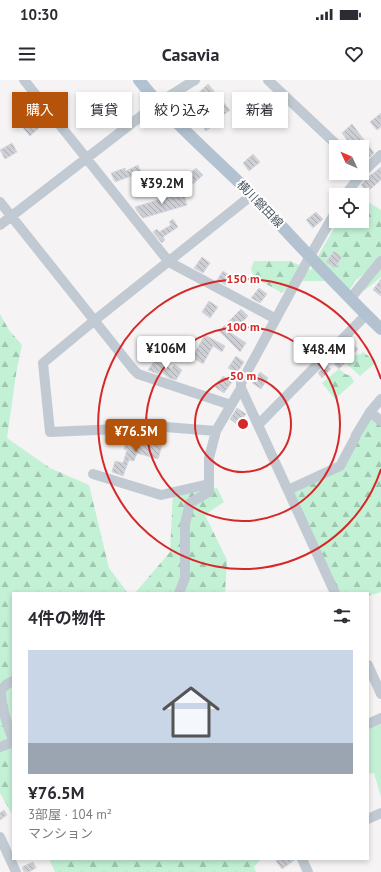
<!DOCTYPE html>
<html lang="ja">
<meta charset="utf-8">
<style>
:root{--surface:#fff;--page:#f7f7f7;--text:#2b2b33;--muted:#7c7c81;--line:#e1e1e2;--accent:#b45309}
body{margin:0;font-family:"PT Sans","Noto Sans JP",sans-serif;background:var(--page);color:var(--text);height:100vh;display:flex;flex-direction:column;font-size:15px;white-space:nowrap}
*{box-sizing:border-box;margin:0}
p{font-size:13px;color:var(--muted)}
.icon{flex:none;width:22px;height:22px;fill:none;stroke:currentColor;stroke-width:2;stroke-linecap:round;stroke-linejoin:round}
.map{position:relative;flex:1;overflow:hidden}
.sheet{position:absolute;left:12px;top:512px;width:357px;height:268px;display:flex;flex-direction:column;background:var(--surface);border-radius:0px;box-shadow:0 2px 6px #0003}
.sheet>*{flex:none}
.guide{position:absolute;left:12px;top:12px;width:357px;height:36px;display:flex;gap:8px}
.needle{width:26px;rotate:314deg}
.fabs{position:absolute;left:329px;top:60px;display:grid;gap:8px}
.fabs a{display:grid;place-items:center;width:40px;height:40px;border-radius:0px;background:var(--surface);box-shadow:0 2px 6px #0003;font-size:20px}
.price{position:absolute;translate:-50% -34px;padding:0 9px;border-radius:4px;background:#fff;color:#222;font-size:13px;line-height:26px;filter:drop-shadow(0 1px 2px #0008)}
.price::after{content:'';position:absolute;left:50%;top:24px;width:12px;height:9px;margin-left:-6px;background:inherit;clip-path:polygon(0 0,100% 0,50% 100%)}
.price.on{background:var(--accent);color:#fff}
ul{padding:0;list-style:none}
li{display:grid;align-content:center;gap:8px;height:212px;padding:0 16px}
li+li{border-top:1px solid var(--line)}
li span{display:grid;place-items:center;height:124px;border-radius:0px;color:#555}
li>.icon{margin-inline-start:auto}
span .icon{width:72px;height:72px;fill:#fffc;stroke-width:1}
li b{font-size:17px}
h2{display:flex;justify-content:space-between;align-items:center;height:48px;padding:0 16px;font-size:17px}
.pill{padding:0 14px;border-radius:0px;background:var(--surface);box-shadow:0 2px 6px #0003;font-size:14px;line-height:36px}
.pill.on{background:var(--accent);color:#fff}
.status{display:flex;justify-content:space-between;align-items:center;height:28px;padding:0 20px;background:var(--surface);direction:ltr}
.status svg{height:11px;fill:currentColor}
header{display:flex;justify-content:space-between;align-items:center;height:52px;padding:0 16px;background:var(--surface);font-size:18px;font-weight:700}
.map>svg:first-child{display:block}
</style>
<div class="status"><b>10:30</b><svg viewBox="0 0 49 12"><path d="M0 12V9h3v3zM5 12V6h3v6zM10 12V3h3v9zM15 12V0h3v12zM26 1h20v11H26zM47 4h2v5h-2z"/></svg></div>
<header><svg class="icon" aria-label="menu" viewBox="0 0 24 24"><path d="M4 6h16M4 12h16M4 18h16"/></svg>Casavia<svg class="icon" aria-label="heart" viewBox="0 0 24 24"><path d="M12 20l-8-8c-3-5 5-10 8-4 3-6 11-1 8 4z"/></svg></header>
<div class="map">
<svg width="381" height="792" viewBox="0 0 381 792">
<defs>
<pattern id="forest-firs" width="22" height="20" patternUnits="userSpaceOnUse"><rect width="22" height="20" fill="#c3f1d5"/><path d="M5 1l3.5 6h-7zM16 11l3.5 6h-7z" fill="#a0c6b0"/></pattern>
<pattern id="building-back-hatch" width="6" height="6" patternUnits="userSpaceOnUse"><rect width="6" height="6" fill="#cdcfd5"/><path d="M-1 5l2 2M0 0l6 6M5-1l2 2" fill="none" stroke="#a8abb0"/></pattern>
</defs>
<rect width="100%" height="100%" fill="#f5f3f3"/>
<path fill="#c3f1d5" d="M 381,638 L 381,717 L 374,693 L 368,694 L 368,644 Z"/>
<path fill="url(#forest-firs)" d="M 362,118 L 381,130 L 381,197 L 364,211 L 361,209 L 380,182 L 356,200 L 349,211 L 326,201 L 304,201 L 292,203 L 282,213 L 254,197 L 251,189 L 254,181 L 290,181 L 311,190 C 319,173 329,158 338,141 L 362,141 Z
M 0,234 L 9,250 L 22,265 L 16,294 L 7,358 L 50,388 L 89,405 L 109,488 L 128,513 L 13,513 L 13,736 L 0,713 Z
M 363,272 L 375,281 L 374,284 L 360,296 L 348,285 L 347,281 L 351,276 L 361,274 Z
M 339,289 L 345,294 L 351,296 L 354,302 L 335,319 L 322,303 Z
M 370,332 L 381,341 L 381,512 L 368,516 L 368,513 L 335,513 L 291,409 L 331,393 Z
M 217,408 L 224,422 L 205,435 L 227,480 L 225,513 L 135,513 L 170,472 L 173,412 Z
M 49,779 L 261,779 L 254,787 L 256,792 L 55,792 Z"/>
<path fill="url(#building-back-hatch)" stroke="#d7d9de" d="M 208,4 L 230,30 L 221,37 L 222,39 L 206,51 L 199,41 L 192,47 L 178,33 L 195,18 L 194,17 Z
M 381,33 L 381,47 L 377,50 L 370,42 Z
M 33,39 L 40,47 L 30,56 L 23,48 Z
M 352,44 L 374,73 L 364,82 L 362,80 L 362,67 L 352,67 L 342,53 Z
M 12,63 L 17,72 L 5,79 L 0,70 Z
M 253,74 L 260,82 L 249,91 L 243,83 Z
M 138,85 L 142,94 L 132,98 L 131,96 L 115,102 L 111,93 L 125,88 L 126,91 Z
M 381,87 L 381,100 L 367,112 L 361,105 L 366,99 Z
M 196,88 L 203,95 L 193,104 L 186,96 Z
M 183,112 L 187,125 L 143,138 L 137,131 L 135,127 Z
M 316,132 L 323,139 L 313,148 L 306,140 Z
M 173,139 L 178,147 L 163,157 L 165,160 L 162,163 L 153,152 L 157,149 L 159,152 L 171,145 L 169,142 Z
M 334,171 L 342,177 L 335,188 L 326,182 Z
M 202,177 L 210,183 L 203,193 L 194,188 Z
M 223,191 L 232,197 L 226,205 L 217,200 Z
M 381,199 L 381,216 L 373,210 Z
M 259,208 L 267,214 L 260,223 L 251,218 Z
M 209,221 L 218,227 L 210,238 L 202,232 Z
M 241,229 L 248,236 L 231,253 L 246,263 L 240,272 L 219,251 Z
M 205,255 L 225,266 L 222,272 L 213,266 L 203,284 L 192,277 Z
M 351,263 L 358,269 L 339,289 L 334,284 L 345,274 L 343,272 Z
M 236,276 L 244,282 L 237,293 L 228,288 Z
M 156,279 L 171,289 L 174,284 L 182,290 L 176,300 L 169,298 L 160,291 L 158,294 L 148,290 Z
M 326,285 L 331,289 L 322,298 L 318,293 Z
M 260,292 L 268,298 L 261,309 L 252,303 Z
M 223,296 L 232,302 L 224,313 L 215,307 Z
M 237,328 L 246,334 L 238,345 L 230,339 Z
M 128,356 L 162,366 L 158,379 L 137,373 L 134,381 L 129,380 L 123,396 L 112,392 L 115,381 L 123,383 L 127,370 L 124,369 Z
M 4,730 L 7,735 L 0,740 L 0,733 Z
M 279,779 L 296,779 L 282,789 L 276,781 Z
M 33,782 L 36,788 L 29,792 L 24,792 L 22,787 Z"/>
<g fill="none" stroke-linecap="round" stroke-linejoin="round">
<path stroke="#c1cad2" stroke-width="10" d="M 24,0 L 169,182 L 276,239
M 268,0 L 339,67
M 345,115 L 364,91 L 381,75
M 0,122 L 133,289 L 138,294 L 231,325
M 0,145 L 158,23 L 195,0
M 350,219 L 381,181
M 370,332 L 381,341
M 258,345 L 366,235
M 216,351 L 165,347 L 50,352 L 43,283 L 95,240 L 252,115
M 93,394 L 161,415 L 209,404
M 288,410 L 340,386 L 355,358 L 356,355 L 370,332 L 381,319
M 179,513 L 185,498 L 185,444 L 190,423 L 209,412 L 209,378 L 216,351 L 241,308
M 335,513 L 241,308 L 241,303 L 310,176 L 336,131
M 368,585 L 381,614
M 13,601 L 7,604 L 1,610 C 1,628 7,643 13,660
M 368,644 L 381,638
M 0,667 L 13,662
M 368,739 L 381,733
M 0,757 L 16,792
M 302,779 L 308,792"/>
<path stroke="#b3c2d1" stroke-width="12" d="M 139,0 C 172,42 214,77 252,115 C 295,160 336,206 381,249"/>
</g>
<g fill="none" stroke="#d62828" stroke-width="2">
<circle cx="243" cy="344" r="48"/>
<circle cx="243" cy="344" r="97"/>
<path d="M381 389A145 145 0 1 1 381 299"/>
</g>
<g text-anchor="middle" stroke-width="4" stroke-linejoin="round" paint-order="stroke">
<g font-size="12" fill="#4a5661" stroke="#fff">
<text transform="translate(260 124) rotate(46)" y="4">横川磐田線</text>
</g>
</g>
<circle cx="243" cy="344" r="6" fill="#d62828" stroke="#fff" stroke-width="2"/>
<g font-size="12" text-anchor="middle" font-weight="bold" fill="#d62828" stroke="#fff" stroke-width="4" stroke-linejoin="round" paint-order="stroke">
<text x="243" y="203">150 m</text>
<text x="243" y="251">100 m</text>
<text x="243" y="300">50 m</text>
</g>
</svg>
<div class="fabs">
<a><svg class="needle" viewBox="-14 -14 28 28"><path d="M0-13l5 13h-10z" fill="#e53935"/><path d="M0 13l5-13h-10z" fill="#7c7c81"/></svg></a>
<a><svg class="icon" aria-label="locate" viewBox="0 0 24 24"><circle cx="12" cy="12" r="6"/><path d="M12 2v4M12 18v4M2 12h4M18 12h4"/></svg></a>
</div>
<b class="price" style="left:162px;top:125px">¥39.2M</b>
<b class="price" style="left:166px;top:290px">¥106M</b>
<b class="price" style="left:324px;top:291px">¥48.4M</b>
<b class="price on" style="left:136px;top:373px">¥76.5M</b>
<div class="guide">
<a class="pill on">購入</a>
<a class="pill">賃貸</a>
<a class="pill">絞り込み</a>
<a class="pill">新着</a>
</div>
<section class="sheet">
<h2>4件の物件<svg class="icon" aria-label="filters" viewBox="0 0 24 24"><path d="M4 7h16M4 17h16"/><circle cx="9" cy="7" r="2"/><circle cx="15" cy="17" r="2"/></svg></h2>
<ul>
<li><span style="background:linear-gradient(#c9d6e8 75%,#9aa5b1 0)"><svg class="icon" aria-label="home" viewBox="0 0 24 24"><path d="M3 11l9-7 9 7M6 9v11h12V9"/></svg></span><div><b>¥76.5M</b><p>3部屋 · 104 m²</p><p>マンション</p></div></li>
</ul>
</section>
</div>
